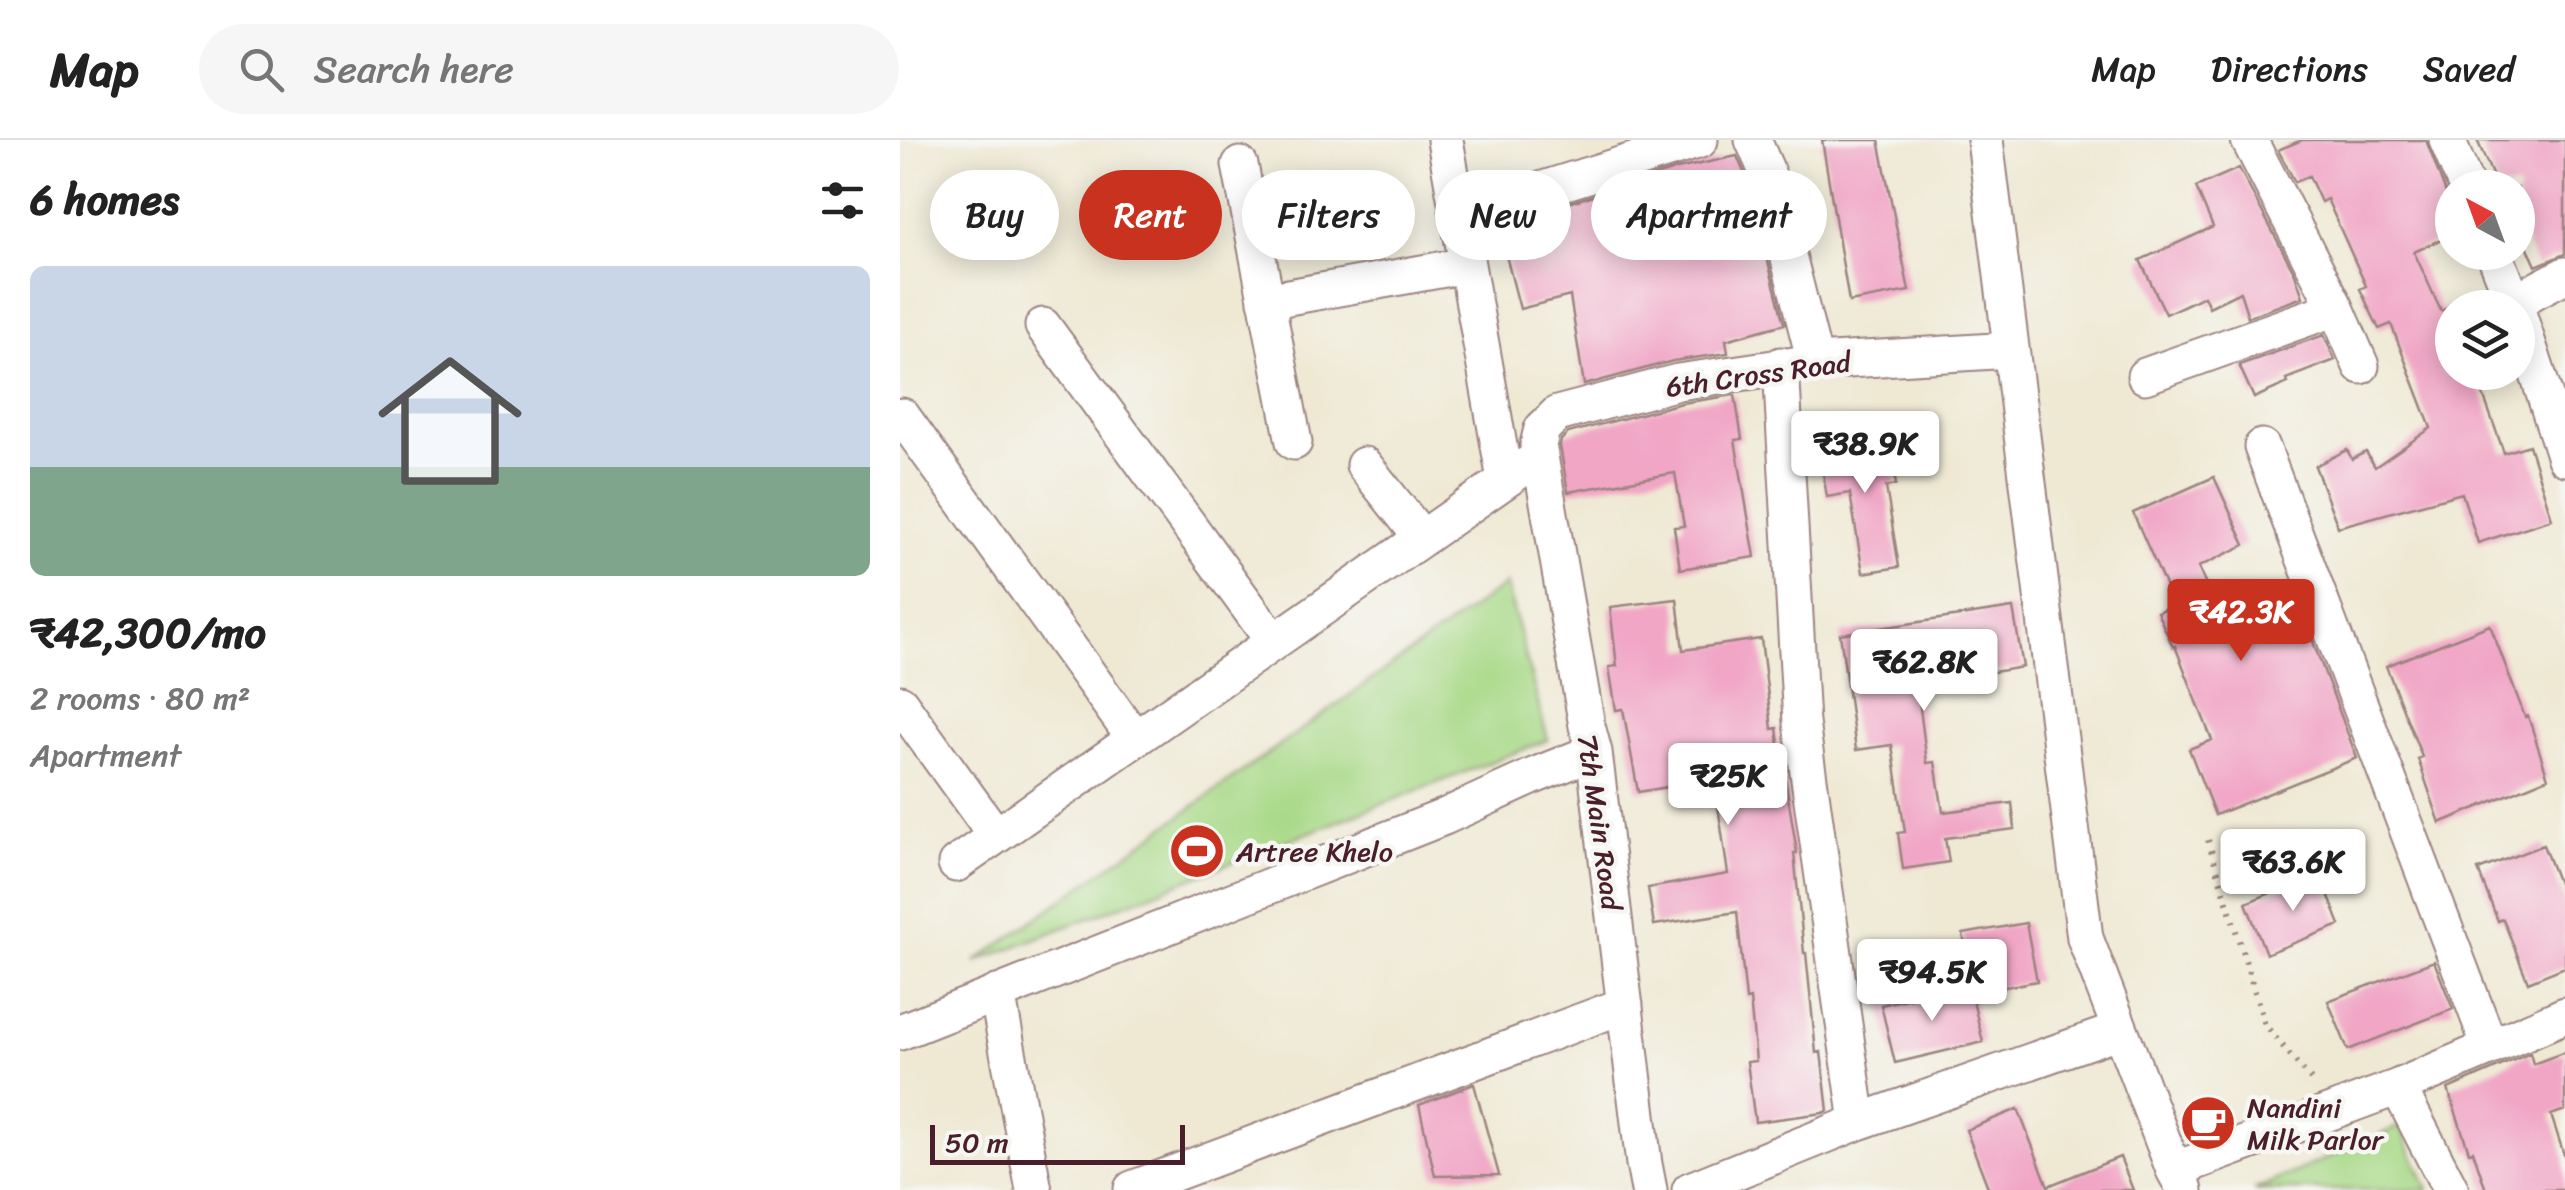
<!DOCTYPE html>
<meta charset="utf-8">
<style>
:root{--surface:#fff;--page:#f6f6f6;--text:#222;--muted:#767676;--line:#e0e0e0;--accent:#c8321e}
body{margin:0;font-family:Sriracha,sans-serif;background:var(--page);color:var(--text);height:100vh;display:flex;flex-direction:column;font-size:38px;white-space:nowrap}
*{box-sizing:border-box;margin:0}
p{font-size:32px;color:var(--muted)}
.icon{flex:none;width:55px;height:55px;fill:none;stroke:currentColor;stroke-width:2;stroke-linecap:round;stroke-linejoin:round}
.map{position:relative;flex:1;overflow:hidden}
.side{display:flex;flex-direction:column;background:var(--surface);width:900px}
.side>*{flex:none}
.hud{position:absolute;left:30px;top:30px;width:950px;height:90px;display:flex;gap:20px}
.needle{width:65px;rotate:319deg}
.controls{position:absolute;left:1535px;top:30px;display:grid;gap:20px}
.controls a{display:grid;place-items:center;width:100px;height:100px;border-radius:50%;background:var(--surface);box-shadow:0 5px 25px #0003;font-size:50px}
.scale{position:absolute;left:30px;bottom:25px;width:255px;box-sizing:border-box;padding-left:10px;border:5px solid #4a1f2b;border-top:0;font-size:28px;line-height:35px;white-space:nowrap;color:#4a1f2b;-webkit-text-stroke:8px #f6f6f2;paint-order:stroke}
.price{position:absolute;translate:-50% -85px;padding:0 22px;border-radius:10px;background:#fff;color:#222;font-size:32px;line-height:65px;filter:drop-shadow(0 2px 5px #0008)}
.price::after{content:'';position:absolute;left:50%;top:60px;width:30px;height:22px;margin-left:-15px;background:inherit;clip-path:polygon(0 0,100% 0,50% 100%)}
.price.active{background:var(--accent);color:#fff}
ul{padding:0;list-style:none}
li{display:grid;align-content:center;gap:20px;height:530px;padding:0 30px}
li span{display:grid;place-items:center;height:310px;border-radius:15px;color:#555}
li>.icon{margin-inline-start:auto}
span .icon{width:180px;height:180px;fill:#fffc;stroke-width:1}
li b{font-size:42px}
h2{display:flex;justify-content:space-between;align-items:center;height:120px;padding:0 30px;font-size:42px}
.tag{padding:0 35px;border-radius:45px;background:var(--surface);box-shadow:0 5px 25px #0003;font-size:35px;line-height:90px}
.tag.active{background:var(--accent);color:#fff}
header{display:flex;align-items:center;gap:60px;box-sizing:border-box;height:140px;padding:0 50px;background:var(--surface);border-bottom:2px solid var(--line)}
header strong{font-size:48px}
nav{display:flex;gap:55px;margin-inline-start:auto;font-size:35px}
.search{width:700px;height:90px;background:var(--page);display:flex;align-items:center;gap:25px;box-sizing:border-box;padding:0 35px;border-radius:55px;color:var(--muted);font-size:38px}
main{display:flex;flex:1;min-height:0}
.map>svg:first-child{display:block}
</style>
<header>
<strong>Map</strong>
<div class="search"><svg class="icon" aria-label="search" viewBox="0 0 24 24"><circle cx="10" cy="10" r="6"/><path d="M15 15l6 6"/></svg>Search here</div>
<nav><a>Map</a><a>Directions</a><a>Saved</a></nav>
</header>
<main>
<section class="side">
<h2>6 homes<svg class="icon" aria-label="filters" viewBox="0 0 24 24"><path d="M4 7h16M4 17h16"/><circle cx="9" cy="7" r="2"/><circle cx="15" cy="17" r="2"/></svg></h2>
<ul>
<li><span style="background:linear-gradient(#c9d6e8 65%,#7fa58c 0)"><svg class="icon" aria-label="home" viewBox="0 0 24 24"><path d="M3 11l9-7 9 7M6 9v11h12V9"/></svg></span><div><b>₹42,300/mo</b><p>2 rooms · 80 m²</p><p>Apartment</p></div></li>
</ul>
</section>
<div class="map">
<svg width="1665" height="1050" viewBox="0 0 1665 1050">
<rect width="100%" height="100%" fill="#f6f6f2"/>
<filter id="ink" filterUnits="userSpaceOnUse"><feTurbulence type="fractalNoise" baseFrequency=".01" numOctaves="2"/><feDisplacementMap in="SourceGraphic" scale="20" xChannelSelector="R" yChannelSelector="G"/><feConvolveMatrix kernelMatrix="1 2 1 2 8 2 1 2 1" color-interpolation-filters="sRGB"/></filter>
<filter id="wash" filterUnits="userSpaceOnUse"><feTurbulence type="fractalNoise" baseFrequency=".0048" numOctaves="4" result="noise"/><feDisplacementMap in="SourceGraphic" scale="40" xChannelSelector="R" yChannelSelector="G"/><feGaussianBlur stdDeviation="2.25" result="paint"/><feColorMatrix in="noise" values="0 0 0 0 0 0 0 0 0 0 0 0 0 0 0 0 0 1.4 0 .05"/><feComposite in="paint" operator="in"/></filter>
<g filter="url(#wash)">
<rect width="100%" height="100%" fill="#efe9d4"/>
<path fill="#a8d987" stroke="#797c59" stroke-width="2.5" d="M 606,444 L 648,600 L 75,822 Z
M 1500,986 L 1528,1050 L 1354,1050 Z"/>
<g id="blocks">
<path fill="#f1a6c6" d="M 922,0 L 979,0 L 1009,151 L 949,162 Z
M 1402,0 L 1526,0 L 1547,56 L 1552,63 L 1552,95 L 1514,112 L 1541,171 L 1552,165 L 1552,232 L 1575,232 L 1604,313 L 1629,305 L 1652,379 L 1578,403 L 1562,353 L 1438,387 L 1415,326 L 1447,310 L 1452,319 L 1466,312 L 1475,327 L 1531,288 L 1491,184 L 1479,189 L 1460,149 L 1466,146 L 1427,59 L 1421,62 L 1409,36 L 1395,42 L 1378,10 Z
M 1577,0 L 1665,0 L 1665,114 L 1636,126 L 1618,85 L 1618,48 L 1598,48 Z
M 837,16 L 847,39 L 884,184 L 826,200 L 828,213 L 773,221 L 684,245 L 670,156 L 620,169 L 597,81 L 618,75 L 630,75 L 777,29 Z
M 1339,28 L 1395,134 L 1403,157 L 1348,177 L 1340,152 L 1309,167 L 1304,156 L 1266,174 L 1240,120 L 1313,87 L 1296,47 Z
M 1424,195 L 1435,220 L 1386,239 L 1388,243 L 1354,258 L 1339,225 Z
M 835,255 L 842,299 L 835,300 L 855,417 L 780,429 L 774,387 L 784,386 L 775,333 L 668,352 L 660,306 L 661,300 L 668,293 L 782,263 Z
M 989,298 L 996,345 L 986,347 L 999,427 L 963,433 L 950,353 L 927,357 L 919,309 Z
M 1314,337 L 1345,405 L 1298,427 L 1329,498 L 1401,470 L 1457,618 L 1315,675 L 1289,609 L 1312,600 L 1275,506 L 1273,507 L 1257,472 L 1274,465 L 1233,373 Z
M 777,459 L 783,510 L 861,499 L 872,589 L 877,588 L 883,637 L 885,637 L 897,713 L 894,713 L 904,813 L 906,813 L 916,913 L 921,912 L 928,971 L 923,973 L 855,982 L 847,922 L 856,921 L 850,859 L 846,860 L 837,772 L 754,785 L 748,748 L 828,734 L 814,639 L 738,652 L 723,569 L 716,570 L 709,527 L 717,526 L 710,467 Z
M 1113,468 L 1123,527 L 1017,545 L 1027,623 L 1035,622 L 1043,672 L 1112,663 L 1115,689 L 1045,698 L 1049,722 L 1003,729 L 998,693 L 1005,692 L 992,605 L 956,610 L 940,494 Z
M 1590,485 L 1625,577 L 1628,576 L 1648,638 L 1540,683 L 1518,619 L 1522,617 L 1486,526 Z
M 1643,705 L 1665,761 L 1665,827 L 1628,842 L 1603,779 L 1598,781 L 1578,730 Z
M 1420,733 L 1440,785 L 1366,814 L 1346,763 Z
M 1126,783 L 1137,841 L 1073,853 L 1063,794 Z
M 1534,821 L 1553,869 L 1448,910 L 1428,861 Z
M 1069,844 L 1083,902 L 995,923 L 981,865 Z
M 1665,912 L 1665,970 L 1651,975 L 1665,1018 L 1665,1050 L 1586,1050 L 1573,1011 L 1569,1012 L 1548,949 L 1630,913 L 1633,924 Z
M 574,944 L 599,1035 L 535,1036 L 519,965 Z
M 1118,969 L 1148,1046 L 1220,1017 L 1233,1050 L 1089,1050 L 1066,990 Z"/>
</g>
</g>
<g filter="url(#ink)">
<use href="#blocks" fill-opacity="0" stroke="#9c8480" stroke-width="2.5"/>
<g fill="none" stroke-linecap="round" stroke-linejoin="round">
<g stroke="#9c8480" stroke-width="39">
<path id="minor" d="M 545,0 L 605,340
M 853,0 L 867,32 L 915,222
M 1085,0 L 1185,798 L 1274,1030 L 1285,1050
M 1349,0 L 1436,168 L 1461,226
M 1547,0 L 1567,48
M 340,25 L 394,302
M 624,55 L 800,0
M 1594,112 L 1616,168
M 366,161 L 567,125
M 1614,162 L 1665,135
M 1618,173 L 1665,318
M 143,186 L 374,502
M 881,225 L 901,583 L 958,982
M 1245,236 L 1436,168
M 2,276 L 235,599
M 1362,307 L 1590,907
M 464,325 L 522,398
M 0,563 L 96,696
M 56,724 L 640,316
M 97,853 L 134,1050
M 0,892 L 544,677 L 636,635 L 694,612
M 1498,947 L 1551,1050
M 1274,1030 L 1498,947 L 1665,875
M 232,1049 L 725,865
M 749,1050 L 744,1024 L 694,612 L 687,586 L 638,305 L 642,289 L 657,274 L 778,242 L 915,222 L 1111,210
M 790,1050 L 958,982 L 1220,890"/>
</g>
<path stroke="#9c8480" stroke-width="6" stroke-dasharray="2.5 8" stroke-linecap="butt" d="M 1308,700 L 1365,885 L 1413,942"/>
<use href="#minor" stroke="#fff" stroke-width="35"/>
</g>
</g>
<defs>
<g id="stadium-disc" transform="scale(2.875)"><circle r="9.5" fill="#c8321e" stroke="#f6f6f2"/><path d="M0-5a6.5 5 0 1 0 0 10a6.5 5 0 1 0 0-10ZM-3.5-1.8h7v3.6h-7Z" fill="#fff"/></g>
<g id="cafe-disc" transform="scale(2.875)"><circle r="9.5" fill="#c8321e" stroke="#f6f6f2"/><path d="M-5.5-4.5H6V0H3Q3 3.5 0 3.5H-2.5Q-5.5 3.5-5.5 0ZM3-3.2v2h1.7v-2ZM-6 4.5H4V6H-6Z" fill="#fff"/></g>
</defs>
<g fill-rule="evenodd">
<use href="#stadium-disc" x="297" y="711"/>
<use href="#cafe-disc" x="1308" y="983"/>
</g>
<g text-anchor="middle" stroke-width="9" stroke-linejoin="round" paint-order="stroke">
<g font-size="28" fill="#4a1f2b" stroke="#f6f6f2">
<text transform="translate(858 234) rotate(-8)" y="10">6th Cross Road</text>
<text transform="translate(700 682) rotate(82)" y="10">7th Main Road</text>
</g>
<g font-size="28" fill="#4a1f2b" stroke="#f6f6f2" text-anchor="start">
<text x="336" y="721">Artree Khelo</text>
<text x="1347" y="977">Nandini<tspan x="1347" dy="32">Milk Parlor</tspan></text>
</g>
</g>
</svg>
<div class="controls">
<a><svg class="needle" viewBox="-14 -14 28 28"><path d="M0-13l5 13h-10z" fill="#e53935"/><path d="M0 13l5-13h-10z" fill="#767676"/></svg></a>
<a><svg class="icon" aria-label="layers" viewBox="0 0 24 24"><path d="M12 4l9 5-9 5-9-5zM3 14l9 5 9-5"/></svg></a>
</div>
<div class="scale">50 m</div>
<b class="price" style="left:965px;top:356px">₹38.9K</b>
<b class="price active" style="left:1341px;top:524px">₹42.3K</b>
<b class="price" style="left:1024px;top:574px">₹62.8K</b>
<b class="price" style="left:828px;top:688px">₹25K</b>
<b class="price" style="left:1393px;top:774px">₹63.6K</b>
<b class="price" style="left:1032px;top:884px">₹94.5K</b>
<div class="hud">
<a class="tag">Buy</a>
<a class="tag active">Rent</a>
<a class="tag">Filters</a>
<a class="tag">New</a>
<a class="tag">Apartment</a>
</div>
</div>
</main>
